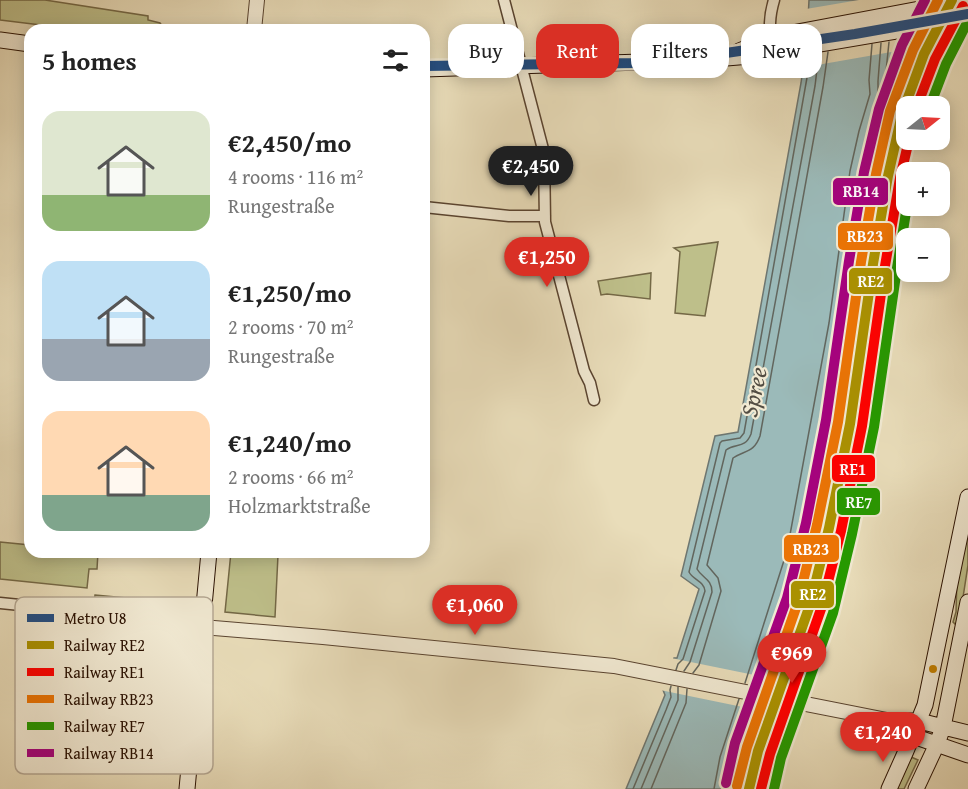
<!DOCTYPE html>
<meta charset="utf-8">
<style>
:root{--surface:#fff;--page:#f6f6f6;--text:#222;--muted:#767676;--accent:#d93025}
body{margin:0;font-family:"Gentium Book Plus",serif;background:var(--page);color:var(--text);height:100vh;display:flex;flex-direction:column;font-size:22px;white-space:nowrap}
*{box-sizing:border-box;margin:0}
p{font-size:20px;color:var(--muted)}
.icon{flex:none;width:33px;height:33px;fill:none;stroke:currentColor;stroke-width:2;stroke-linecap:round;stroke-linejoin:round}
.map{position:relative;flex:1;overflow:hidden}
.details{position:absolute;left:24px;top:24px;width:406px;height:534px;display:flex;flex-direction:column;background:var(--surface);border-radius:18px;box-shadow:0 3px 15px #0003}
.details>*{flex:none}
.hud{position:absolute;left:448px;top:24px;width:429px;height:54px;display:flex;gap:12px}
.needle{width:39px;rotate:72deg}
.fabs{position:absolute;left:896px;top:96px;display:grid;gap:12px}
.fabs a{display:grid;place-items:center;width:54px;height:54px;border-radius:12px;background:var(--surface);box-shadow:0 3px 15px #0003;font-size:30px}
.price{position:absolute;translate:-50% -51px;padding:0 14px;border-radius:21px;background:var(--accent);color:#fff;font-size:20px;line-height:39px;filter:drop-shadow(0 2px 3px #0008)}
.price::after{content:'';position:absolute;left:50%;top:36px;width:18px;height:14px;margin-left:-9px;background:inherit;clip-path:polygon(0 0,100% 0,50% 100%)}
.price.current{background:#222;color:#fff}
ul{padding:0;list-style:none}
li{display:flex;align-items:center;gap:18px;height:150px;padding:0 18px}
li span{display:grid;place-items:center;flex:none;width:168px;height:120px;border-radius:18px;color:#555}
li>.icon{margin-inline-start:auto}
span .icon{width:72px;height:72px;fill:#fffc;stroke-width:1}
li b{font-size:26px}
h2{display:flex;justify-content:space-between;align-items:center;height:72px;padding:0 18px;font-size:26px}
.chip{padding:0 21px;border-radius:18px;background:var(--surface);box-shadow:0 3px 15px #0003;font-size:21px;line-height:54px}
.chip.current{background:var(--accent);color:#fff}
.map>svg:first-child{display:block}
</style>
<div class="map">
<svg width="968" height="789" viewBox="0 0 968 789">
<rect width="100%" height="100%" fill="#e9ddba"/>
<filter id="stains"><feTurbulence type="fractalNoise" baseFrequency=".00333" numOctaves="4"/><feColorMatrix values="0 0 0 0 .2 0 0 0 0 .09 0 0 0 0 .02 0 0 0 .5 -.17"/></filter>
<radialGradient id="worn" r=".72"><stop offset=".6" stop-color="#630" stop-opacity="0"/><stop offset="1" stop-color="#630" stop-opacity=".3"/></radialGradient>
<path fill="#bebf8a" stroke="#746846" stroke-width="1.5" d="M 0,0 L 45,0 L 148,16 L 148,20 L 160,23 L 165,30 L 82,30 L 0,20 Z
M 718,242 L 705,316 L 675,313 L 680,252 L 674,248 Z
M 651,273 L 650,299 L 607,294 L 601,295 L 598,281 Z
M 968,534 L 968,565 L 959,623 L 956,625 L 953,622 L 956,612 L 957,578 Z
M 0,542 L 30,545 L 30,552 L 98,552 L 97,569 L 89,569 L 87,588 L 0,579 Z
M 231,552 L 275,552 L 278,555 L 275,617 L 225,612 Z
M 95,595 L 126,598 L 126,607 L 94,604 Z
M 911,757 L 918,760 L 904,789 L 894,789 Z"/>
<path fill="#9bbab9" stroke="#6e7670" stroke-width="1.5" d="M 809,0 L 898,0 L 891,82 L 893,83 L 892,98 L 880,137 L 872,175 L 851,326 L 809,556 L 771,678 L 758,713 L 742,763 L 737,789 L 626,789 L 665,695 L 663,690 L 674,658 L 677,658 L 699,589 L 681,576 L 715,436 L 738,432 L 801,83 L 807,39 Z"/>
<path fill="#e9ddba" d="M 859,0 L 901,0 L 897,51 L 800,68 L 806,9 Z
M 671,658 L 774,679 L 762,711 L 660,690 Z"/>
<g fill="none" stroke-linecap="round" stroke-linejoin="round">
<path stroke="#62665e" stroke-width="1.5" d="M 676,670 L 678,664 L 683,659 L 705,591 C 704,581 693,580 689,572 L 720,443 L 722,441 L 740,438 L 744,433 L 811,55
M 684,671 L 690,662 L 712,592 C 712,579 702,578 697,569 L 726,450 C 736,443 745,449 751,434 L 815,86 L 819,53
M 693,673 L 699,665 L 721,591 L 718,578 L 707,565 L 733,458 C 745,450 754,453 760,436 L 823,87 L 828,52
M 745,683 L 787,551 L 829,323 L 850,171 L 859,131 L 870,94 L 869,80 L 872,44
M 754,685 L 796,553 L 838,324 L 859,173 L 867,133 L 878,96 L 878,81 L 881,43
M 761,687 L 803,554 L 845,325 L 866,174 L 875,135 L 886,97 L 887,86 L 885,81 L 889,42
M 633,789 L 666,710 L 671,697 L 670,690 L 671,686
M 641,789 L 678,700 L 678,687
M 651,789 L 686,703 L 687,689
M 714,789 L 720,757 L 739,699
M 723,789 L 729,759 L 748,701
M 731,789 L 736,761 L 755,702"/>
<g stroke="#5a4430" stroke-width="13">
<path id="minor" d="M 504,0 L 544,153 L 545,222 L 584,371 L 590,383 L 594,400
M 772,46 C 769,29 769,17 774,0
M 424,207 L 509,216 L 545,216
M 0,603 L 149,618 L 167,623 L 202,627"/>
</g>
<g stroke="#5a4430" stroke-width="16">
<path id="tertiary" d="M 254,30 L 257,0
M 202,627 L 323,637 L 614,666 L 897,722"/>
</g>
<g stroke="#2a1102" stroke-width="17">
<path id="secondary" d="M 0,40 L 30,44
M 739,51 L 761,42 L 792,33 L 968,0
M 424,69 L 703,60 L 750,56 L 968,19
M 909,721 L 919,721 L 968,733
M 897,722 L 913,736 L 968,755
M 187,789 L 209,552
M 889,789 L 906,751 L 925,705 L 968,497
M 916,789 L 937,744 L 943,727 L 968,602"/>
</g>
<use href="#minor" stroke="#f1e9d2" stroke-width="10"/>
<use href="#tertiary" stroke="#f1e9d2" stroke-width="14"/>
<use href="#secondary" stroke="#f1e9d2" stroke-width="15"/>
<g stroke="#f1e9d2" stroke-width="15">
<path id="rail-1" d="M 749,789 L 758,751 L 810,605 L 829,528 L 850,424 L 873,264 L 888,176 L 902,114 L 924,54 L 952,0"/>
</g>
<g stroke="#f1e9d2" stroke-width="15">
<path id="rail-2" d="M 917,106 L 935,59 L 963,6
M 761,789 L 770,754 L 821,609 L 841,531 L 862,426 L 885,266 L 900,178 L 909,140"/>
</g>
<g stroke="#f1e9d2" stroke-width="15">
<path id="rail-3" d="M 737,786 L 747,747 L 798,602 L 817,525 L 838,422 L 861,262 L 876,174 L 890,111 L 913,50 L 938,0"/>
</g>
<g stroke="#f1e9d2" stroke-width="15">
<path id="rail-4" d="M 930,106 L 946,64 L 968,21
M 774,789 L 781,758 L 833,613 L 852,534 L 874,427 L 897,268 L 907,206"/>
</g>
<g stroke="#f1e9d2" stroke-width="15">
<path id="rail-5" d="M 726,783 L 735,743 L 787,598 L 806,523 L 826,420 L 849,261 L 864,172 L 879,109 L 902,45 L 925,0"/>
</g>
<use href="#rail-1" stroke="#aa9101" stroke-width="10"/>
<use href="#rail-2" stroke="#f00" stroke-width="10"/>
<use href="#rail-3" stroke="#eb7405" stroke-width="10"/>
<use href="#rail-4" stroke="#269900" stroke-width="10"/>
<use href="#rail-5" stroke="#a5027d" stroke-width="10"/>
<g stroke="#f1e9d2" stroke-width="15">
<path id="metro-1" d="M 424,66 L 635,63 L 726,53 L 855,34 L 968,14"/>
</g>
<use href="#metro-1" stroke="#224f86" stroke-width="10"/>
</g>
<circle fill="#c48100" stroke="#f1e9d2" stroke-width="2" cx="933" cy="669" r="5"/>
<g text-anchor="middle" stroke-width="4.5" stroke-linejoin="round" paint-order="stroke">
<g font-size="24" font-style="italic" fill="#524c42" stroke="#f1e9d2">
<text transform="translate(754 392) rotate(-78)" y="8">Spree</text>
</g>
</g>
<rect x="15" y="597" width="198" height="177" rx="9" fill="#f1e9d2" stroke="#b5a894" stroke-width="1.5"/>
<rect x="27" y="614" width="27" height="8" fill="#224f86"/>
<rect x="27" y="641" width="27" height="8" fill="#aa9101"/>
<rect x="27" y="668" width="27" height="8" fill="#f00"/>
<rect x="27" y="695" width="27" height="8" fill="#eb7405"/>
<rect x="27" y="722" width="27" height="8" fill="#269900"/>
<rect x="27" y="749" width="27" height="8" fill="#a5027d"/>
<g font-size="16" fill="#2a1102">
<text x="64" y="624">Metro U8</text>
<text x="64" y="651">Railway RE2</text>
<text x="64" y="678">Railway RE1</text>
<text x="64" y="705">Railway RB23</text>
<text x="64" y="732">Railway RE7</text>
<text x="64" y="759">Railway RB14</text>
</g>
<g stroke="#f1e9d2" stroke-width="2">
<rect x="832" y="177" width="57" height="29" rx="6" fill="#a5027d"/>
<rect x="837" y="222" width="57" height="29" rx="6" fill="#eb7405"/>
<rect x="848" y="267" width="45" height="28" rx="6" fill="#aa9101"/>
<rect x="831" y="454" width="45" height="29" rx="6" fill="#f00"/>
<rect x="836" y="487" width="45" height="29" rx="6" fill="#269900"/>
<rect x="783" y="534" width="57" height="29" rx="6" fill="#eb7405"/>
<rect x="790" y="580" width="45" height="29" rx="6" fill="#aa9101"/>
</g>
<g font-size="16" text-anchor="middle" font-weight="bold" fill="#fff">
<text x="861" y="197">RB14</text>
<text x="865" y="242">RB23</text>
<text x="871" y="287">RE2</text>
<text x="853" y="475">RE1</text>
<text x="859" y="508">RE7</text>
<text x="811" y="555">RB23</text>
<text x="813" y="600">RE2</text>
</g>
<rect width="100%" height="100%" filter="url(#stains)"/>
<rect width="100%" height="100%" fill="url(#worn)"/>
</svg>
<div class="fabs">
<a><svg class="needle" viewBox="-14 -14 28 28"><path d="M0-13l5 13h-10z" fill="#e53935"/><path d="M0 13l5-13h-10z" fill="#767676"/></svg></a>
<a>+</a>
<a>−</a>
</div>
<b class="price current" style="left:531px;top:197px">€2,450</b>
<b class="price" style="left:547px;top:288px">€1,250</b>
<b class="price" style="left:475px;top:636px">€1,060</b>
<b class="price" style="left:792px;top:684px">€969</b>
<b class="price" style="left:883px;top:763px">€1,240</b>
<div class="hud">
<a class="chip">Buy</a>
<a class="chip current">Rent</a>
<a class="chip">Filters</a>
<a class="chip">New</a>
</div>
<section class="details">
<h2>5 homes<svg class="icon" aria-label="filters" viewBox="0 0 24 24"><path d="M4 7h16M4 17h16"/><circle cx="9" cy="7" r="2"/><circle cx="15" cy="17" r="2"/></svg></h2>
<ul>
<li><span style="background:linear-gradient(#dfe7d0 70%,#8fb573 0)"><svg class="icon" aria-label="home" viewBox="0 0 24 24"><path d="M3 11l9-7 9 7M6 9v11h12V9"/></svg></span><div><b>€2,450/mo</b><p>4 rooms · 116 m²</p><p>Rungestraße</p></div></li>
<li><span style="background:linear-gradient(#bfe0f5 65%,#9aa5b1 0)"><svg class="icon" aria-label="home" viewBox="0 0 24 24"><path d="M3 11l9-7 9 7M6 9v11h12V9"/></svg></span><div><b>€1,250/mo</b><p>2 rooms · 70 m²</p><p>Rungestraße</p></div></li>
<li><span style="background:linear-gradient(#ffd9b3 70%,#7fa58c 0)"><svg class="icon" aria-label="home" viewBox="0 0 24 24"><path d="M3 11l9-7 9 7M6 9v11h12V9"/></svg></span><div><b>€1,240/mo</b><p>2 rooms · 66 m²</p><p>Holzmarktstraße</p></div></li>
</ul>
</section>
</div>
